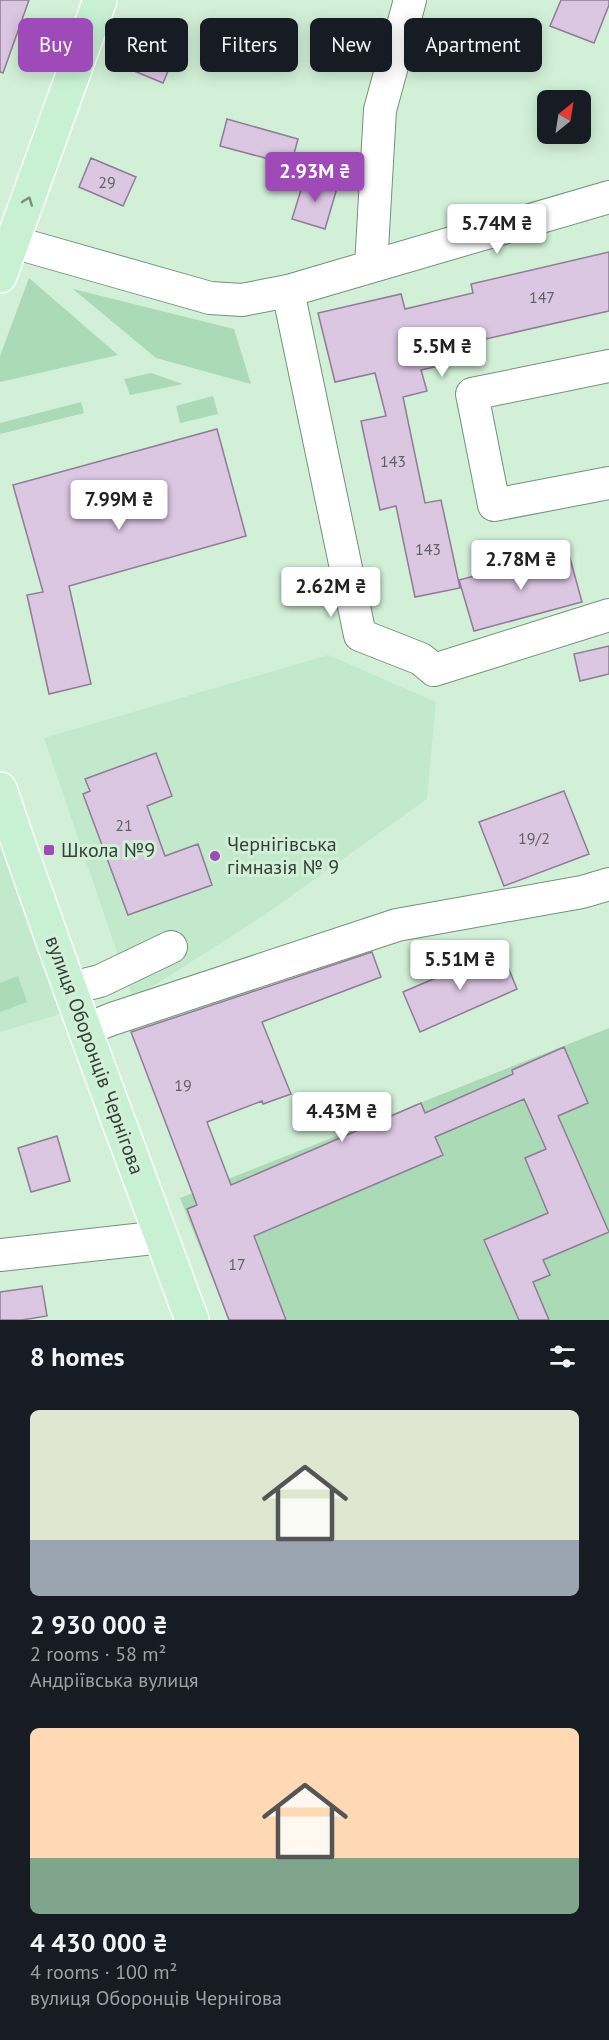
<!DOCTYPE html>
<meta charset="utf-8">
<style>
:root{--surface:#171b24;--page:#20242c;--text:#f1f3f6;--muted:#9ea1a6;--accent:#9e4ab9}
body{margin:0;font-family:"PT Sans",sans-serif;background:var(--page);color:var(--text);height:100vh;display:flex;flex-direction:column;font-size:22px;white-space:nowrap}
*{box-sizing:border-box;margin:0}
p{font-size:20px;color:var(--muted)}
.icon{flex:none;width:33px;height:33px;fill:none;stroke:currentColor;stroke-width:2;stroke-linecap:round;stroke-linejoin:round}
.map{position:relative;height:1320px;overflow:hidden}
.panel{display:flex;flex-direction:column;background:var(--surface);flex:1}
.panel>*{flex:none}
.banner{position:absolute;left:18px;top:18px;width:573px;height:54px;display:flex;gap:12px}
.needle{width:39px;rotate:30deg}
.controls{position:absolute;left:537px;top:90px;display:grid;gap:12px}
.controls a{display:grid;place-items:center;width:54px;height:54px;border-radius:9px;background:var(--surface);box-shadow:0 3px 15px #0003;font-size:30px}
.price{position:absolute;translate:-50% -51px;padding:0 14px;border-radius:6px;background:#fff;color:#222;font-size:20px;line-height:39px;filter:drop-shadow(0 2px 3px #0008)}
.price::after{content:'';position:absolute;left:50%;top:36px;width:18px;height:14px;margin-left:-9px;background:inherit;clip-path:polygon(0 0,100% 0,50% 100%)}
.price.active{background:var(--accent);color:#fff}
ul{padding:0;list-style:none}
li{display:grid;align-content:center;gap:12px;height:318px;padding:0 30px}
li span{display:grid;place-items:center;height:186px;border-radius:9px;color:#555}
li>.icon{margin-inline-start:auto}
span .icon{width:108px;height:108px;fill:#fffc;stroke-width:1}
li b{font-size:26px}
h2{display:flex;justify-content:space-between;align-items:center;height:72px;padding:0 30px;font-size:26px}
.pill{padding:0 21px;border-radius:9px;background:var(--surface);box-shadow:0 3px 15px #0003;font-size:21px;line-height:54px}
.pill.active{background:var(--accent);color:#fff}
.map>svg:first-child{display:block}
</style>
<div class="map">
<svg width="609" height="1320" viewBox="0 0 609 1320">
<rect width="100%" height="100%" fill="#d2f0d8"/>
<path fill="#c3e9cc" d="M 328,655 L 436,702 L 427,799 L 266,914 L 133,999 L 44,738 Z
M 0,832 L 71,1011 L 0,1032 Z"/>
<path fill="#aadab6" d="M 29,278 L 118,355 L 0,382 L 0,356 Z
M 73,289 L 234,329 L 251,384 L 156,358 Z
M 151,373 L 183,384 L 130,395 L 124,379 Z
M 213,396 L 218,414 L 180,423 L 176,406 Z
M 81,402 L 84,413 L 0,434 L 0,423 Z
M 18,976 L 27,1002 L 0,1012 L 0,983 Z
M 609,1028 L 609,1320 L 229,1320 L 180,1198 Z"/>
<path fill="#dcc7e3" stroke="#8f7c96" stroke-width="1.5" d="M 0,0 L 29,0 L 3,73 L 0,72 Z
M 561,0 L 609,0 L 609,5 L 594,43 L 550,26 Z
M 131,25 L 179,45 L 163,83 L 115,63 Z
M 227,119 L 298,139 L 291,165 L 220,146 Z
M 91,158 L 136,177 L 123,206 L 79,187 Z
M 305,177 L 337,188 L 325,229 L 292,219 Z
M 609,252 L 609,311 L 481,340 L 482,346 L 454,353 L 456,362 L 421,370 L 427,391 L 403,397 L 425,503 L 441,500 L 460,588 L 415,597 L 396,506 L 380,510 L 361,421 L 386,416 L 375,373 L 335,382 L 318,313 L 401,294 L 405,309 L 473,293 L 471,284 Z
M 217,429 L 246,536 L 69,586 L 91,684 L 49,694 L 27,595 L 43,592 L 13,485 Z
M 568,551 L 582,602 L 474,631 L 459,580 Z
M 609,646 L 609,674 L 580,681 L 574,654 Z
M 156,753 L 172,796 L 147,806 L 165,856 L 198,844 L 212,885 L 128,915 L 83,794 L 90,791 L 85,779 Z
M 564,791 L 589,854 L 504,886 L 479,822 Z
M 501,950 L 517,989 L 420,1032 L 403,992 Z
M 372,952 L 381,977 L 262,1022 L 291,1094 L 263,1104 L 262,1101 L 207,1122 L 231,1185 L 421,1103 L 425,1113 L 513,1074 L 512,1070 L 564,1047 L 588,1103 L 558,1116 L 609,1232 L 543,1260 L 550,1275 L 533,1282 L 549,1320 L 519,1320 L 484,1240 L 548,1213 L 525,1158 L 546,1149 L 524,1099 L 435,1137 L 443,1155 L 254,1236 L 286,1320 L 229,1320 L 187,1209 L 197,1205 L 131,1032 Z
M 57,1136 L 70,1181 L 31,1192 L 18,1148 Z
M 42,1286 L 47,1316 L 22,1320 L 0,1320 L 0,1292 Z"/>
<g fill="none" stroke-linecap="round" stroke-linejoin="round">
<g stroke="#75907b" stroke-width="34">
<path id="minor" d="M 0,242 L 13,242 L 210,298 L 242,300 L 288,291 L 609,197
M 371,266 L 380,110 L 410,0
M 288,291 L 360,635 L 421,659 L 434,670 L 609,615
M 609,366 L 472,394 L 494,505 L 609,483
M 71,988 L 100,981 L 171,947
M 87,1029 L 112,1019 L 397,925 L 582,892 L 609,884
M 0,1255 L 162,1237"/>
</g>
<g stroke="#fff" stroke-width="36">
<path id="major" d="M 0,276 L 100,0
M 0,789 C 60,967 127,1143 192,1320"/>
</g>
<use href="#minor" stroke="#fff" stroke-width="32"/>
<use href="#major" stroke="#c8f1d3" stroke-width="33"/>
</g>
<defs><path id="oneway-chevron" d="M-2-3.5L2.5 0L-2 3.5" fill="none" stroke-width="1.6" stroke-linecap="round" stroke-linejoin="round" transform="scale(1.5)"/></defs>
<use stroke="#77907d" href="#oneway-chevron" transform="translate(28 201) rotate(-70)"/>
<g fill="#9e4ab9" stroke="#d2f0d8" stroke-width="2">
<rect x="43" y="844" width="12" height="12" rx="3"/>
<circle cx="215" cy="856" r="6"/>
</g>
<g text-anchor="middle" stroke-width="6" stroke-linejoin="round" paint-order="stroke">
<g font-size="16" fill="#5e6262">
<text x="107" y="188">29</text>
<text x="542" y="303">147</text>
<text x="393" y="467">143</text>
<text x="428" y="555">143</text>
<text x="124" y="831">21</text>
<text x="534" y="844">19/2</text>
<text x="183" y="1091">19</text>
<text x="237" y="1270">17</text>
</g>
<g font-size="20" fill="#344037" stroke="#d2f0d8" text-anchor="start">
<text x="227" y="851">Чернігівська<tspan x="227" dy="23">гімназія № 9</tspan></text>
<text x="61" y="857">Школа №9</text>
</g>
<g font-size="20" fill="#344037" stroke="#d2f0d8">
<text transform="translate(95 1055) rotate(70)" y="7">вулиця Оборонців Чернігова</text>
</g>
</g>
</svg>
<div class="controls">
<a><svg class="needle" viewBox="-14 -14 28 28"><path d="M0-13l5 13h-10z" fill="#e53935"/><path d="M0 13l5-13h-10z" fill="#9ea1a6"/></svg></a>
</div>
<b class="price active" style="left:315px;top:203px">2.93M ₴</b>
<b class="price" style="left:497px;top:255px">5.74M ₴</b>
<b class="price" style="left:442px;top:378px">5.5M ₴</b>
<b class="price" style="left:119px;top:531px">7.99M ₴</b>
<b class="price" style="left:521px;top:591px">2.78M ₴</b>
<b class="price" style="left:331px;top:618px">2.62M ₴</b>
<b class="price" style="left:460px;top:991px">5.51M ₴</b>
<b class="price" style="left:342px;top:1143px">4.43M ₴</b>
<div class="banner">
<a class="pill active">Buy</a>
<a class="pill">Rent</a>
<a class="pill">Filters</a>
<a class="pill">New</a>
<a class="pill">Apartment</a>
</div>
</div>
<section class="panel">
<h2>8 homes<svg class="icon" aria-label="filters" viewBox="0 0 24 24"><path d="M4 7h16M4 17h16"/><circle cx="9" cy="7" r="2"/><circle cx="15" cy="17" r="2"/></svg></h2>
<ul>
<li><span style="background:linear-gradient(#dfe7d0 70%,#9aa5b1 0)"><svg class="icon" aria-label="home" viewBox="0 0 24 24"><path d="M3 11l9-7 9 7M6 9v11h12V9"/></svg></span><div><b>2 930 000 ₴</b><p>2 rooms · 58 m²</p><p>Андріївська вулиця</p></div></li>
<li><span style="background:linear-gradient(#ffd9b3 70%,#7fa58c 0)"><svg class="icon" aria-label="home" viewBox="0 0 24 24"><path d="M3 11l9-7 9 7M6 9v11h12V9"/></svg></span><div><b>4 430 000 ₴</b><p>4 rooms · 100 m²</p><p>вулиця Оборонців Чернігова</p></div></li>
</ul>
</section>
